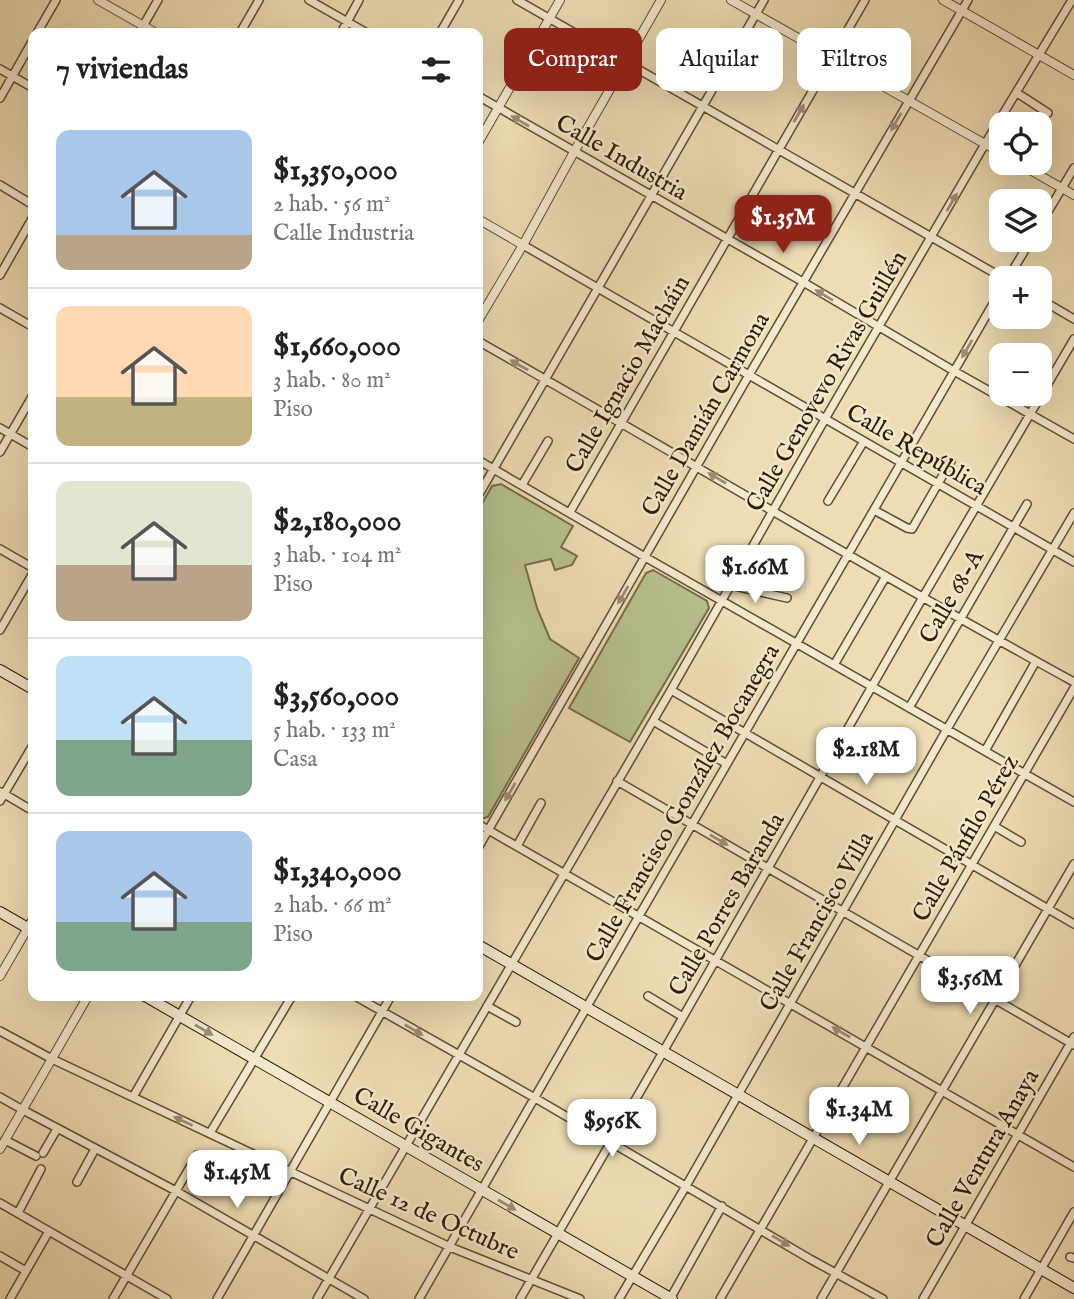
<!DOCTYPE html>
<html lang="es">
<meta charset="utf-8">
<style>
:root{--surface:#fff;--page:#f2f2f2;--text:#202124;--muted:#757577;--line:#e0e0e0;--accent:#8f2418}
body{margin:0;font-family:"IM FELL English",serif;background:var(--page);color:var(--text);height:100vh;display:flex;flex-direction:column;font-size:26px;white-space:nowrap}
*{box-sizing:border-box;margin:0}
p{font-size:23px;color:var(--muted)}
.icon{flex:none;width:38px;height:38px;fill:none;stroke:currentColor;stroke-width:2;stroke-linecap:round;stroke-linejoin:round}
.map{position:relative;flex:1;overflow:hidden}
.drawer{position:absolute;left:28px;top:28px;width:455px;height:973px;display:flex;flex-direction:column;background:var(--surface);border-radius:14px;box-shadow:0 7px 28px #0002}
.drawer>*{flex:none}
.top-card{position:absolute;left:504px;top:28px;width:464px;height:63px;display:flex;gap:14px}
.tools{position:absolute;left:989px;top:112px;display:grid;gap:14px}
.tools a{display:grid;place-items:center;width:63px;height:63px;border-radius:14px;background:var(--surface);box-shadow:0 7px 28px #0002;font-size:35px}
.price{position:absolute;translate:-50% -60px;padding:0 16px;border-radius:14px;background:#fff;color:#222;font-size:23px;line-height:46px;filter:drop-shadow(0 2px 4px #0008)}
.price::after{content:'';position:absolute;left:50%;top:42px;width:21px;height:16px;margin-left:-10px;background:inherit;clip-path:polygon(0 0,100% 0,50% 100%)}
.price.current{background:var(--accent);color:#fff}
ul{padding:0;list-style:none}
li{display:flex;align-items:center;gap:21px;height:175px;padding:0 28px}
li+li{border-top:2px solid var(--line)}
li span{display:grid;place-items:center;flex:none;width:196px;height:140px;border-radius:14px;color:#555}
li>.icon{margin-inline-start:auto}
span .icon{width:84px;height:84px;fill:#fffc;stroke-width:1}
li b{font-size:30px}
h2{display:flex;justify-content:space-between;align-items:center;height:84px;padding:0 28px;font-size:30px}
.tag{padding:0 24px;border-radius:14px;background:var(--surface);box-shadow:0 7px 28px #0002;font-size:24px;line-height:63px}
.tag.current{background:var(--accent);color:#fff}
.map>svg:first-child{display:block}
</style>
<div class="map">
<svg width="1074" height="1299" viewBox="0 0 1074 1299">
<rect width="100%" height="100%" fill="#eeddb4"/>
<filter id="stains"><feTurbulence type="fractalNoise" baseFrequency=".00286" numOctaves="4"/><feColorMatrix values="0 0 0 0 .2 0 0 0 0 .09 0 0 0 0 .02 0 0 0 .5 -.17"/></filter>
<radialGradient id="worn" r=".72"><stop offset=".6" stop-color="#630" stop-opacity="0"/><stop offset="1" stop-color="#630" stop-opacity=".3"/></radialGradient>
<path fill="#b7c18e" stroke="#746e48" stroke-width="2" d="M 501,484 L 573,526 L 561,547 L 577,556 L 572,565 L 555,570 L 551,559 L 525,565 L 537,608 L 550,639 L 579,658 L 488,817 L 481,819 L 478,817 L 478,511 L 492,486 Z
M 653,570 L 707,601 L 709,608 L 630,742 L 569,708 L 646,573 Z"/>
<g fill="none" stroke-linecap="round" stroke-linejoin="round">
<g stroke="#604c2e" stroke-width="10">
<path id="minor" d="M 309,0 L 367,33
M 517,0 L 1003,278
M 37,33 L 56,0
M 139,33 L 158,0
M 240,33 L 259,0
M 341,33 L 359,0
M 440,33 L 459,0
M 0,69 L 33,88
M 1017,93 L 1048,113
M 478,96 L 803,282 L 954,371 L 1074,439
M 0,98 L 33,40
M 0,185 L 33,205
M 1040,225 L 1074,168
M 523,245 L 1074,562
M 0,275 L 33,217
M 1008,278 L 1031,240
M 1040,299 L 1074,319
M 0,308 L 33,327
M 478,341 C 677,454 873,572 1074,682
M 0,428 L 33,447
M 0,452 L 33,395
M 478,460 L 645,557 L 1074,802
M 522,485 L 548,441
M 478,496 L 764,0
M 828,501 L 864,441
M 874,510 L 907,528 L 912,529 L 951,461
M 570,512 L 865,0
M 0,549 L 33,568
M 730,585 L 787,598
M 0,630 L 33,573
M 834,665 L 886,576
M 671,690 L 1074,924
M 909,708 L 1027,504
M 653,721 L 727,764
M 985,751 L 1036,661
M 617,781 L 1074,1045
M 1,792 L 33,811
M 0,801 L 33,745
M 478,824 L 1074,1167
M 994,826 L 1021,842
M 517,846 L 541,803
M 478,848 L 749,375 L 968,0
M 355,996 L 535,1098 L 810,1259 L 883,1299
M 648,996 L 683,1017
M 487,1006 L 516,1022
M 0,1031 L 52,1059 L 450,1247 L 580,1299
M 0,1097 L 23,1110 L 176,1191 L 364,1299
M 133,1097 L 191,996
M 210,1133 L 292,996
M 5,1140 L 36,1156
M 43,1153 L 57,1129
M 77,1182 L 95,1149
M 0,1203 L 167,1299
M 18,1213 L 41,1169
M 0,1256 L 26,1271
M 1070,1257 L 1074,1258
M 10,1299 L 49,1231
M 113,1299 L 197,1155
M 217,1299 L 391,996
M 317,1299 L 671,690 L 825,419 L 985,144 L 1072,0
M 419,1299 L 639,916 L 1001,290
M 520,1299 L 663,1052 L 923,597 L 1074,339
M 619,1299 L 686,1186 L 947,729 L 1074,513
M 670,1299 L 722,1206
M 720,1299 L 1074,688
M 821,1299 L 1074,864
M 923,1299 L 1074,1037
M 1024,1299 L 1074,1212"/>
</g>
<g stroke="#604c2e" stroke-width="10">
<path id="tertiary" d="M 98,0 L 156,33
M 731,0 L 1001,153
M 943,0 L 1074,75
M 478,143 L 560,0
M 1018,163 L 1074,195
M 478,219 L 523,245
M 478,321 L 523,245 L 574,152 L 661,0
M 0,976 L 33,919
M 0,1149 L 88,996"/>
</g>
<g stroke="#301b01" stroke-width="12">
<path id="secondary" d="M 0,670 L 33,689
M 0,912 L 33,931
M 478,945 L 1074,1288
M 145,996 L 672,1299"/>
</g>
<use href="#minor" stroke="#f4e9ce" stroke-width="7"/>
<use href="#tertiary" stroke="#f4e9ce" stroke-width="8"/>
<use href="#secondary" stroke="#f4e9ce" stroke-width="10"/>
</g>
<defs><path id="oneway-solid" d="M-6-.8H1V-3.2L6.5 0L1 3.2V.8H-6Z" transform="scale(1.75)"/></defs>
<g fill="#9c8c72">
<use href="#oneway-solid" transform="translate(799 113) rotate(-60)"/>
<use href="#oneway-solid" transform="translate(520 121) rotate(-150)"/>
<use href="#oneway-solid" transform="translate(896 122) rotate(120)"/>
<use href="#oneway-solid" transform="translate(952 202) rotate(-60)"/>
<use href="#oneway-solid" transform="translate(824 295) rotate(-149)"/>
<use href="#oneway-solid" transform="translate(967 349) rotate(120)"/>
<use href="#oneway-solid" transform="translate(519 365) rotate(-151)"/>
<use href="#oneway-solid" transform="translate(717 478) rotate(-150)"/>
<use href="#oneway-solid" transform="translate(623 595) rotate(120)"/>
<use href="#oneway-solid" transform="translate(510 792) rotate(120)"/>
<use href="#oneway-solid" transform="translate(719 840) rotate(30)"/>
<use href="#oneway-solid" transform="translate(204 1030) rotate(30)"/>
<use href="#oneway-solid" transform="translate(414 1030) rotate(30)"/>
<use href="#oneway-solid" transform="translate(841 1032) rotate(-150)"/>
<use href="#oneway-solid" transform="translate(183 1121) rotate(-155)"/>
<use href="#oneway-solid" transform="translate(507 1205) rotate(30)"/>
<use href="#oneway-solid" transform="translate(781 1241) rotate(31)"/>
</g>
<g text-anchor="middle" stroke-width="5" stroke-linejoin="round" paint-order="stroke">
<g font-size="24" fill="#301b01" stroke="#f4e9ce">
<text transform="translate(622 157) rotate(30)" y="8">Calle Industria</text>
<text transform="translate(627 374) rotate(-60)" y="8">Calle Ignacio Macháin</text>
<text transform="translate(826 381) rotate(-60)" y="8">Calle Genovevo Rivas Guillén</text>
<text transform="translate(705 414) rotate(-60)" y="8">Calle Damián Carmona</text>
<text transform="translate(917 449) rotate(30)" y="8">Calle República</text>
<text transform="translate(951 596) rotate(-60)" y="8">Calle 68-A</text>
<text transform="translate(682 803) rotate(-60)" y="8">Calle Francisco González Bocanegra</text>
<text transform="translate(965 838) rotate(-60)" y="8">Calle Pánfilo Pérez</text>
<text transform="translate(726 904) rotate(-60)" y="8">Calle Porres Baranda</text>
<text transform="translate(816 921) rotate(-60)" y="8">Calle Francisco Villa</text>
<text transform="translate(419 1129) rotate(30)" y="8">Calle Gigantes</text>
<text transform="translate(982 1158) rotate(-60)" y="8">Calle Ventura Anaya</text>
<text transform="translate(429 1213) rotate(24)" y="8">Calle 12 de Octubre</text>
</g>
</g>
<rect width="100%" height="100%" filter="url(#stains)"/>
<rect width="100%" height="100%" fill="url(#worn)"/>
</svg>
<div class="tools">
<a><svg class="icon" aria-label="locate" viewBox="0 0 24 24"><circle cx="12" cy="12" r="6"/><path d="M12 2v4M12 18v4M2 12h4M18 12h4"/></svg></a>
<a><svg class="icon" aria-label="layers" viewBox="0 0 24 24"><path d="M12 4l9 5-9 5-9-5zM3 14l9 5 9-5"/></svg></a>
<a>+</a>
<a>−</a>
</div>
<b class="price current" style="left:783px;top:255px">$1.35M</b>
<b class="price" style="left:755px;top:605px">$1.66M</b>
<b class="price" style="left:866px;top:787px">$2.18M</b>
<b class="price" style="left:970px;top:1016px">$3.56M</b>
<b class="price" style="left:859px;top:1147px">$1.34M</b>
<b class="price" style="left:612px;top:1159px">$956K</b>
<b class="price" style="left:237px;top:1210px">$1.45M</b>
<div class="top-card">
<a class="tag current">Comprar</a>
<a class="tag">Alquilar</a>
<a class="tag">Filtros</a>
</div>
<section class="drawer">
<h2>7 viviendas<svg class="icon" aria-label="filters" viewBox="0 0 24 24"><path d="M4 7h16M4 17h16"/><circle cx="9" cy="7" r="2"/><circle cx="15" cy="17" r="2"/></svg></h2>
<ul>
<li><span style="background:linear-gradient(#a9c7e8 75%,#b9a48a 0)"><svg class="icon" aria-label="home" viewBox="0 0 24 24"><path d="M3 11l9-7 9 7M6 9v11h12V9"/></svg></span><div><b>$1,350,000</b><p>2 hab. · 56 m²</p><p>Calle Industria</p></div></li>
<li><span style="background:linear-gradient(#ffd9b3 65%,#c2b280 0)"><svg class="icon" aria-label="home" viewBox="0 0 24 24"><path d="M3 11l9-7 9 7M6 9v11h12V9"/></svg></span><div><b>$1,660,000</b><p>3 hab. · 80 m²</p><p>Piso</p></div></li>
<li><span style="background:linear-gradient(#dfe7d0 60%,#b9a48a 0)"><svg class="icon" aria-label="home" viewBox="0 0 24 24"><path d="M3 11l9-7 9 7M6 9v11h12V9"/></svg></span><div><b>$2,180,000</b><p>3 hab. · 104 m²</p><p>Piso</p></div></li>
<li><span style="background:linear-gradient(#bfe0f5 60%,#7fa58c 0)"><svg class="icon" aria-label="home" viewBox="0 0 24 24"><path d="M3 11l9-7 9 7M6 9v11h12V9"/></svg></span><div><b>$3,560,000</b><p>5 hab. · 133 m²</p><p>Casa</p></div></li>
<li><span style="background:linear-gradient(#a9c7e8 65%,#7fa58c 0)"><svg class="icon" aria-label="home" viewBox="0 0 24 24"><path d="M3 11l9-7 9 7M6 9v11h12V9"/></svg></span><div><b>$1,340,000</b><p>2 hab. · 66 m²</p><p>Piso</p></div></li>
</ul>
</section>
</div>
